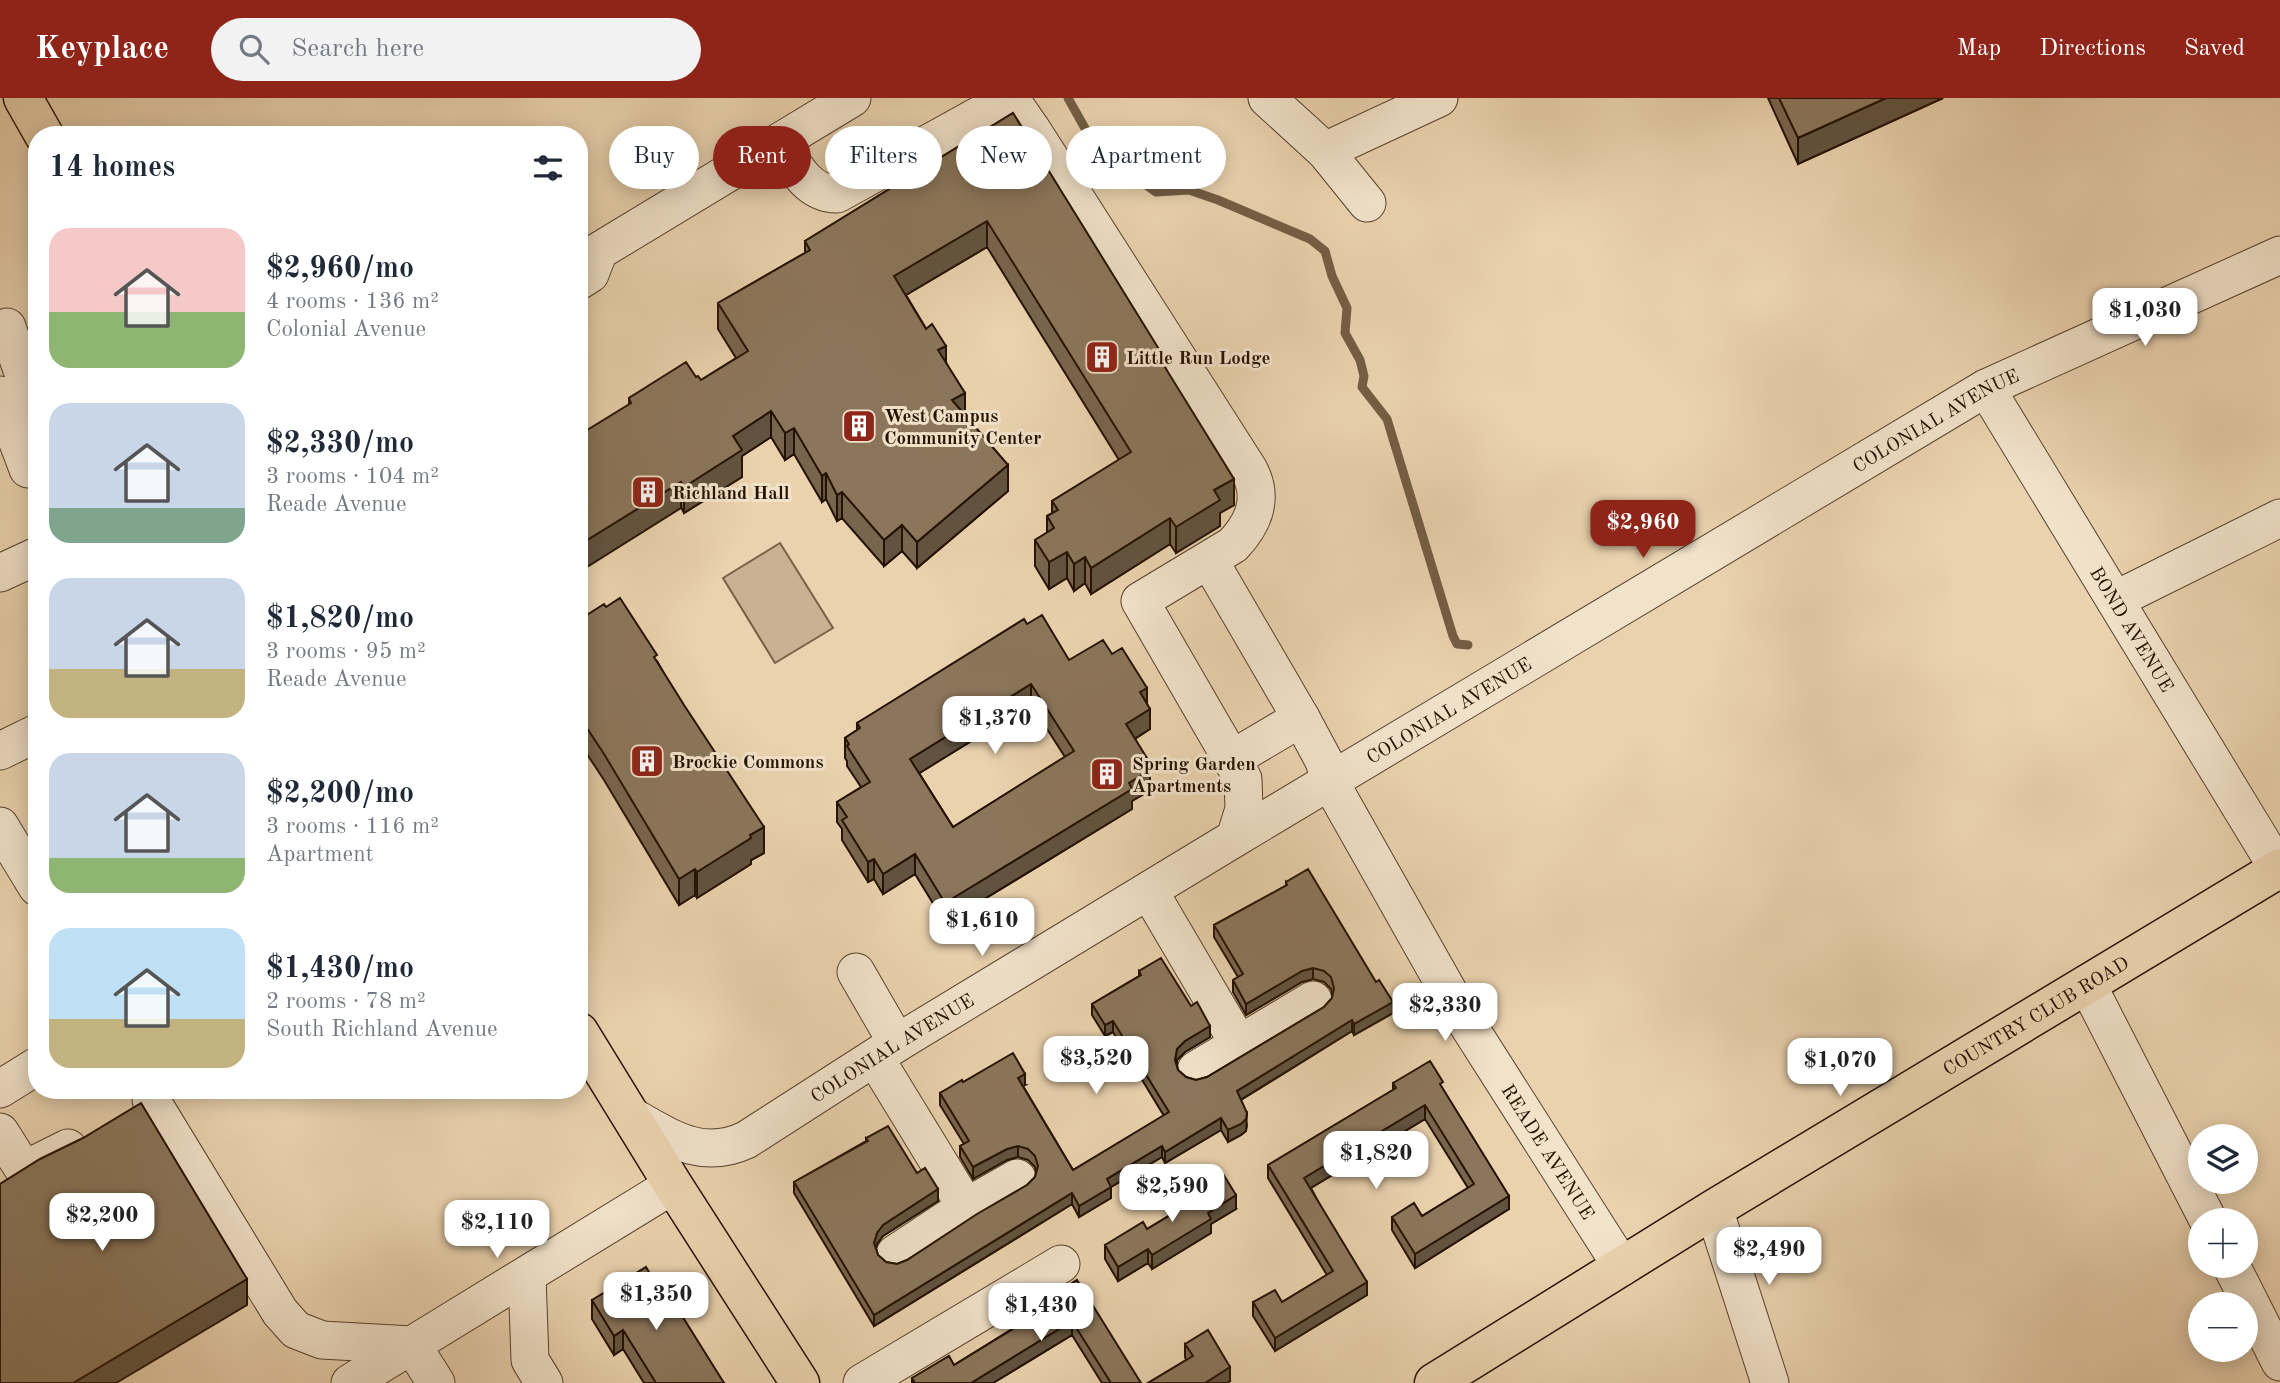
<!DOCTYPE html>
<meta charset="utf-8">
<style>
:root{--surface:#fff;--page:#f2f2f3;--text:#1f2937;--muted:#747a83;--accent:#8f2418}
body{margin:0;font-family:"Old Standard TT",serif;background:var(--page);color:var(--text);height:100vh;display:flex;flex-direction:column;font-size:26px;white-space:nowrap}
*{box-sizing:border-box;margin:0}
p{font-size:23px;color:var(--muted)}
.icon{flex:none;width:38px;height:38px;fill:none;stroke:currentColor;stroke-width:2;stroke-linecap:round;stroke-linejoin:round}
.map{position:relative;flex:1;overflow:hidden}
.details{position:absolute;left:28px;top:28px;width:560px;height:973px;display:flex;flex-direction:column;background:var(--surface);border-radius:28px;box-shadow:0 4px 18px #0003}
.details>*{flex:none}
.hud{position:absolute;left:609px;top:28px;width:665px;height:63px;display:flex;gap:14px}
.controls{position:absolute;left:2188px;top:1026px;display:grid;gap:14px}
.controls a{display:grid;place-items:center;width:70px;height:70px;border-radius:50%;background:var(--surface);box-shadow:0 4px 18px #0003;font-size:35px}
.price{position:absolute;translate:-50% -60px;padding:0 16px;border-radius:14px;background:#fff;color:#222;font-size:23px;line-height:46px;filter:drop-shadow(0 2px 4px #0008)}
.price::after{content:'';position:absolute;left:50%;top:42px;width:21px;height:16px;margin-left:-10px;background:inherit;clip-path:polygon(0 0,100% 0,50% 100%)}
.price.selected{background:var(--accent);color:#fff}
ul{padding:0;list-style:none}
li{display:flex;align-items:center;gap:21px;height:175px;padding:0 21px}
li span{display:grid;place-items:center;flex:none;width:196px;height:140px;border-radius:21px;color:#555}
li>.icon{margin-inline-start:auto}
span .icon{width:84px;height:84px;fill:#fffc;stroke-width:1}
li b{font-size:30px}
h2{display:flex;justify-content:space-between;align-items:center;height:84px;padding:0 21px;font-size:30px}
.chip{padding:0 24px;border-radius:32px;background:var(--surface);box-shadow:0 4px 18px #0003;font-size:24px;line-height:63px}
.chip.selected{background:var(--accent);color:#fff}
header{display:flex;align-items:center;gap:42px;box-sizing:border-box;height:98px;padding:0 35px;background:var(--accent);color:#fff}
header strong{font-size:33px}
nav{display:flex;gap:38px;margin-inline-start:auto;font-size:24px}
.search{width:490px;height:63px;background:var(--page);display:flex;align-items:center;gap:18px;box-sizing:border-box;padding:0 24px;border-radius:38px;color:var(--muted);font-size:26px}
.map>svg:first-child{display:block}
</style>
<header>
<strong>Keyplace</strong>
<div class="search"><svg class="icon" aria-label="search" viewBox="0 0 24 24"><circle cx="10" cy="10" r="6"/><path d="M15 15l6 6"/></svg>Search here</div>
<nav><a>Map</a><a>Directions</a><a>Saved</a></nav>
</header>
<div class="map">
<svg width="2280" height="1285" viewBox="0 0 2280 1285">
<rect width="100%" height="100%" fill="#ead2ae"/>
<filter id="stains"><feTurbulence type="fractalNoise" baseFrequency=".00286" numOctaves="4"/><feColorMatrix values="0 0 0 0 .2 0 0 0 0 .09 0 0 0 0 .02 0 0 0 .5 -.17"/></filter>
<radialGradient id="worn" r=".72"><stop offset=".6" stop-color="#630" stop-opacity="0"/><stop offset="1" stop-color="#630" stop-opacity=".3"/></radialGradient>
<path fill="#c9b191" stroke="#776249" stroke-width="2" d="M 780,445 L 833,530 L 775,565 L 723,480 Z"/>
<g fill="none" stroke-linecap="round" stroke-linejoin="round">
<path stroke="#735e45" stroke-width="9" d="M 1068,0 L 1091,41 L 1128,74 L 1156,94 L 1189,92 L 1218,102 L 1310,141 L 1325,153 L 1332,178 L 1347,210 L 1345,235 L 1360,262 L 1364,278 L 1362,289 L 1387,321 L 1453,538 L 1457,546 L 1468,547"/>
<g stroke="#56422c" stroke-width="39">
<g id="minor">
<path d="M 1003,0 L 1016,9 L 1032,32 L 1249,372 C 1264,400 1254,425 1233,447 L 1140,503 L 1243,681 L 1244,711 L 1235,740"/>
<path d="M 1267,0 L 1325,53 L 1367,105"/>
<path d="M 780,44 C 793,66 807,96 837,96 L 1005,3"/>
<path d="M 1325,53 L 1439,0"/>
<path d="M 579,183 L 590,176 L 599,153 L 852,0"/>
<path d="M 0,232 L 7,229 L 37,315"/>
<path id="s1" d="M 1986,290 L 2280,774"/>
<path d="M 0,297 L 28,371"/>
<path d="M 1209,462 L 1301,620 L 1232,661"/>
<path d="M 0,475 L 37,458"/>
<path d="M 2115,502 L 2280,420"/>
<path id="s2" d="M 1301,620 L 1324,663 L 1330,684 L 1461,916 L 1622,1169"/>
<path d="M 0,653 L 37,635"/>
<path d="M 0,728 L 37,789"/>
<path d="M 1149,793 L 1239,946"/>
<path d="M 856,874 L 897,945"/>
<path d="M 2087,886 L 2208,1122"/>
<path d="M 875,960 L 966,1109 L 895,1156"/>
<path d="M 1196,972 L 1313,902"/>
<path d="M 0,991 L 37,968"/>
<path d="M 151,1002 L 280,1214 L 296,1232 L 322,1242 L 412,1247 L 436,1285"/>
<path id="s3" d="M 631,1018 C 669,1039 701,1063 746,1042 L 897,945 L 1235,740 L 1986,290 L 2280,157"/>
<path d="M 0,1034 L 24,1072 L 68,1050"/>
<path d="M 966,1109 L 1017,1080"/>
<path d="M 1714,1111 L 1770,1285"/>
<path d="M 2231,1167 L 2280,1264"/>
<path d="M 527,1178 L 530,1262 L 544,1285"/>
<path d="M 350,1285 L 673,1087"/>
<path d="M 862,1285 L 1061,1166"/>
</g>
</g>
<g stroke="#251201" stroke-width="41">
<g id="major">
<path d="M 23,0 L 44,37"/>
<path d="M 579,934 L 673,1087 L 800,1285"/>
<path id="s4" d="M 1434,1285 L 1714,1111 L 2280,770"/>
</g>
</g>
<use href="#minor" stroke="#f1e2ca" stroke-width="37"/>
<use href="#major" stroke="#ead2ae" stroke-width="38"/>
</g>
<path fill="#78654e" stroke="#251201" stroke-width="2" fill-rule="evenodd" d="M 1768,0 L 1943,0 L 1798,66 Z
M 1013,15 L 1162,263 L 1234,407 L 1220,415 L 1220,428 L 1176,455 L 1170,446 L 1091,496 L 1085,485 L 1074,493 L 1067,480 L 1049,491 L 1035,468 L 1035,442 L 1047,435 L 1047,418 L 1052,415 L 1052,403 L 1119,362 L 987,149 L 906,197 L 946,264 L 965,317 L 1008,393 L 917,470 L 902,453 L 884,468 L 842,420 L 837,423 L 826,401 L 822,404 L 794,356 L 785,362 L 771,339 L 742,358 L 742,379 L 684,415 L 629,307 L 629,300 L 696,279 L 701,282 L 736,260 L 718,231 L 718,205 L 805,155 L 805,143 Z
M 579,522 L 657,563 L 764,755 L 751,762 L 751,766 L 697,800 L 695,797 L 679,807 L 604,682 L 579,644 Z
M 1027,526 L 1069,562 L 1112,556 L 1147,605 L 1150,631 L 1135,641 L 1150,685 L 1144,689 L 1144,696 L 1132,703 L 1132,711 L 945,825 L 915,776 L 883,796 L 874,781 L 868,784 L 842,742 L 842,731 L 837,724 L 837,704 L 861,689 L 847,668 L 847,663 L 845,660 L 845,640 L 857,632 L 857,625 ZM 1031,606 L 1065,659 L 953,729 L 919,675 Z
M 1286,784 L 1393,915 L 1354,937 L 1352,933 L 1241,1002 L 1247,1027 L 1246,1033 L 1241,1037 L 1228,1044 L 1221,1032 L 1165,1065 L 1162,1059 L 1111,1089 L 1111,1100 L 1079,1119 L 1072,1106 L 874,1228 L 794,1095 L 794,1084 L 866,1043 L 866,1040 L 917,1075 L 938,1103 L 883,1138 L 877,1146 L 876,1150 L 878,1157 L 886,1164 L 897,1166 L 907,1162 L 1027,1087 L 1035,1079 L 1036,1074 L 1035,1069 L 1028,1062 L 1018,1059 L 1007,1062 L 973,1081 L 960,1059 L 960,1048 L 964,1046 L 940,1007 L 940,995 L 963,984 L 1025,987 L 1023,988 L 1073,1072 L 1164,1018 L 1113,934 L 1105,938 L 1092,917 L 1092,906 L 1139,878 L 1139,873 L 1210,939 L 1185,954 L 1177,962 L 1177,966 L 1178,972 L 1186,979 L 1196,982 L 1207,979 L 1324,909 L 1332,900 L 1332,896 L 1331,891 L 1324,884 L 1313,881 L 1302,884 L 1246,917 L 1233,894 L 1233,882 L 1238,879 L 1214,839 L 1214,827 L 1286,788 Z
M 1393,985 L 1443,992 L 1509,1111 L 1415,1170 L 1392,1132 L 1392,1119 L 1422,1118 L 1468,1090 L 1425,1021 L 1311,1090 L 1367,1197 L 1275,1253 L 1253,1218 L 1253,1204 L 1282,1204 L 1327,1177 L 1268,1080 L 1268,1067 L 1393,992 Z
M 1193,1094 L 1236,1111 L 1211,1126 L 1211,1135 L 1152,1171 L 1148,1165 L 1118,1183 L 1105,1161 L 1105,1147 L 1147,1131 L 1193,1103 Z
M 1056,1195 L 1141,1285 L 1102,1285 L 1072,1237 L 993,1285 L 912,1285 L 912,1280 L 954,1267 L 1056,1204 Z
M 592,1202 L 674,1217 L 724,1285 L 644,1285 L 623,1251 L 614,1257 L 592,1221 Z
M 1185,1246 L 1230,1283 L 1227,1285 L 1148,1285 L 1186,1262 L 1185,1259 Z"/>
<path fill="#615340" stroke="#251201" stroke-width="2" d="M 1886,0 L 1943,0 L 1798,66 L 1798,40 Z
M 987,123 L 987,149 L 894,204 L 894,178 Z
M 946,248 L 946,274 L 938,252 Z
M 965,295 L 965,321 L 952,302 Z
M 771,313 L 771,339 L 742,358 L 742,379 L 684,415 L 684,389 L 733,338 Z
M 794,330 L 794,356 L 785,362 L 785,335 Z
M 1008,367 L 1008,393 L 917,470 L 917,444 Z
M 826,375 L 826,401 L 822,404 L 822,378 Z
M 1234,381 L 1234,407 L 1220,415 L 1220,428 L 1176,455 L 1176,429 L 1214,392 Z
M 681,384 L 681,410 L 579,474 L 579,447 Z
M 842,394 L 842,420 L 837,423 L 837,397 Z
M 1170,420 L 1170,446 L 1091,496 L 1091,470 Z
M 902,427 L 902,453 L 884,468 L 884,442 Z
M 1067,454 L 1067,480 L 1049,491 L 1049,464 Z
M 1085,459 L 1085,485 L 1074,493 L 1074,466 Z
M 1031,586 L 1031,606 L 910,681 L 910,661 Z
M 1147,590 L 1147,610 L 1140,594 Z
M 1150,611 L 1150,631 L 1126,646 L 1126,626 Z
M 1150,665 L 1150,685 L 1144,689 L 1144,696 L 1132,703 L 1132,711 L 945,825 L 945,805 L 1129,685 L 1141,671 Z
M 764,729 L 764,755 L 751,762 L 751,766 L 697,800 L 697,774 L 750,737 Z
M 915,756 L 915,776 L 883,796 L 883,776 Z
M 874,761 L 874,781 L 868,784 L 868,764 Z
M 695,771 L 695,797 L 679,807 L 679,781 Z
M 1313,870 L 1313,881 L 1302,884 L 1246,917 L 1246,906 L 1302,873 Z
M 1393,904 L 1393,915 L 1354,937 L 1354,926 Z
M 1352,922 L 1352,933 L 1237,1004 L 1237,993 Z
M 1113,923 L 1113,934 L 1105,938 L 1105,927 Z
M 1210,928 L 1210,939 L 1185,954 L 1177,962 L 1175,973 L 1175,962 L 1177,951 L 1185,943 Z
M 1025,976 L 1025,987 L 1018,991 L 1018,980 Z
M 1425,1007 L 1425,1021 L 1304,1094 L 1304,1080 Z
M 1247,1015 L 1246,1033 L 1241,1037 L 1228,1044 L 1228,1032 Z
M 1221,1020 L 1221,1032 L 1165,1065 L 1165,1054 Z
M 1018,1048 L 1018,1059 L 1007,1062 L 973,1081 L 973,1069 L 1007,1051 Z
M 1162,1048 L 1162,1059 L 1111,1089 L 1111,1100 L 1079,1119 L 1079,1108 L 1107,1081 Z
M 938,1091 L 938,1103 L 883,1138 L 877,1146 L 874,1157 L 874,1145 L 877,1135 L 883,1127 Z
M 1072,1095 L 1072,1106 L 874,1228 L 874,1217 Z
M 1236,1097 L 1236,1111 L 1211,1126 L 1211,1135 L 1152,1171 L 1152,1157 L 1208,1115 Z
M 1509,1098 L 1509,1111 L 1415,1170 L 1415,1156 Z
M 1148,1151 L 1148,1165 L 1118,1183 L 1118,1169 Z
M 247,1181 L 247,1207 L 116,1285 L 73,1285 Z
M 1367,1184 L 1367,1197 L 1275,1253 L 1275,1240 Z
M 1072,1223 L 1072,1237 L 993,1285 L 971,1285 Z
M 623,1232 L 623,1251 L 614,1257 L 614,1238 Z
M 1230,1269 L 1230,1283 L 1227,1285 L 1205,1285 Z"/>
<path fill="#8b765b" stroke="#251201" stroke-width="2" fill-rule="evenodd" d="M 1779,0 L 1886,0 L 1798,40 Z
M 1013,15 L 1162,256 L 1158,258 L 1234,381 L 1214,392 L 1220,402 L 1176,429 L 1170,420 L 1091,470 L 1085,459 L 1074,466 L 1067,454 L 1049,464 L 1035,442 L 1054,430 L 1047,418 L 1058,412 L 1052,403 L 1131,354 L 987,123 L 894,178 L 926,231 L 932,226 L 946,248 L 938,252 L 965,295 L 952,302 L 1008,367 L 917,444 L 902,427 L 884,442 L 842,394 L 837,397 L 826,375 L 822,378 L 794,330 L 785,335 L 771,313 L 733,338 L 742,352 L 684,389 L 681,384 L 579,447 L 579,337 L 631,305 L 629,300 L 686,264 L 696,279 L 698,278 L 701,282 L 748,253 L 718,205 L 810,152 L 805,143 Z
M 620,500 L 657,557 L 654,559 L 684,607 L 764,729 L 750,737 L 751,740 L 697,774 L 695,771 L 679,781 L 604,656 L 579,618 L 579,522 L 604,506 L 606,509 Z
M 1042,517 L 1069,562 L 1103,542 L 1112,556 L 1122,550 L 1147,590 L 1140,594 L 1150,611 L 1126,626 L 1150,665 L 1141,671 L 1144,676 L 1129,685 L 1132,691 L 945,805 L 915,756 L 883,776 L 874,761 L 868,764 L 842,722 L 847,719 L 837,704 L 870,684 L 847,648 L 849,646 L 845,640 L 860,630 L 857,625 L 1024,521 L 1027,526 ZM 1031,586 L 1074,653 L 953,729 L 910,661 Z
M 1308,771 L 1376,884 L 1379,882 L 1393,904 L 1354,926 L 1352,922 L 1237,993 L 1247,1015 L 1246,1021 L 1241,1026 L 1228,1032 L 1221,1020 L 1165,1054 L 1162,1048 L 1107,1081 L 1111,1089 L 1079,1108 L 1072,1095 L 874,1217 L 794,1084 L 868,1043 L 866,1040 L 888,1028 L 917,1075 L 925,1070 L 938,1091 L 883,1127 L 877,1135 L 874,1145 L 878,1157 L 886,1164 L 897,1166 L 907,1162 L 977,1116 L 1027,1087 L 1035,1079 L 1038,1068 L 1035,1058 L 1028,1051 L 1018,1048 L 1007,1051 L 973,1069 L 960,1048 L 969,1043 L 940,995 L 962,982 L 963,984 L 1013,955 L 1025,976 L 1018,980 L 1073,1072 L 1169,1014 L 1113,923 L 1105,927 L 1092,906 L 1141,877 L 1139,873 L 1161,860 L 1191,908 L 1197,904 L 1210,928 L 1185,943 L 1177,951 L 1175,962 L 1178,972 L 1186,979 L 1196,982 L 1207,979 L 1324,909 L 1332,900 L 1334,890 L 1331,879 L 1324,873 L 1313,870 L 1302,873 L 1246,906 L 1233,882 L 1243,876 L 1214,827 L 1287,787 L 1286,784 Z
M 1430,963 L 1443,984 L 1440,986 L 1509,1098 L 1415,1156 L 1392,1119 L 1414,1105 L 1422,1118 L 1474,1086 L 1425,1007 L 1304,1080 L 1367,1184 L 1275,1240 L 1253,1204 L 1275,1192 L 1282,1204 L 1333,1173 L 1268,1067 L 1396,990 L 1393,985 Z
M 141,1005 L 247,1181 L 73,1285 L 0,1285 L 0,1086 L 40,1061 L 83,1040 Z
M 1223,1076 L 1236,1097 L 1208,1115 L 1211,1121 L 1152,1157 L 1148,1151 L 1118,1169 L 1105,1147 L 1143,1124 L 1147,1131 L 1197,1101 L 1193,1094 Z
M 646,1169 L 674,1217 L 679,1213 L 724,1285 L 656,1285 L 623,1232 L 614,1238 L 592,1202 Z
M 1077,1182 L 1141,1285 L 1111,1285 L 1072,1223 L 971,1285 L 915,1285 L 912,1280 L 949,1258 L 954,1267 L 1060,1202 L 1056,1195 Z
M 1208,1232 L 1230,1269 L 1205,1285 L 1148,1285 L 1193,1258 L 1185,1246 Z"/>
<defs>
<g id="building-square" transform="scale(1.75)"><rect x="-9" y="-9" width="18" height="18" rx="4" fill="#8f2418" stroke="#f1e2ca"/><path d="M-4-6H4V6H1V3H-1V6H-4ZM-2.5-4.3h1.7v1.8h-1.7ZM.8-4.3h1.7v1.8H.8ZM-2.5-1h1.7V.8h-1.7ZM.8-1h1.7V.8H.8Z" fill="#fff"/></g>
</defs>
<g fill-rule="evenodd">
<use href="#building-square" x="1102" y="259"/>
<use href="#building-square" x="859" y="328"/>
<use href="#building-square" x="648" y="394"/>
<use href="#building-square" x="647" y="663"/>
<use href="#building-square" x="1107" y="676"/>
</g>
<g text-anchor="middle" stroke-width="6" stroke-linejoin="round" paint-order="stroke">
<g font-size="19" font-weight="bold" fill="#251201" stroke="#f1e2ca" text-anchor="start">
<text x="1126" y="266">Little Run Lodge</text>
<text x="884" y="324">West Campus<tspan x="884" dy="22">Community Center</tspan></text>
<text x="672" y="401">Richland Hall</text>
<text x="672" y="670">Brockie Commons</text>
<text x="1132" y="672">Spring Garden<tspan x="1132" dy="22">Apartments</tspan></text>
</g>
<g font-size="19" fill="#251201" stroke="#f1e2ca">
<text dy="7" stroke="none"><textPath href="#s3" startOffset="1514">COLONIAL AVENUE</textPath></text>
<text dy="7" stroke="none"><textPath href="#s1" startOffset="282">BOND AVENUE</textPath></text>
<text dy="7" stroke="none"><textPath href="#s3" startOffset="947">COLONIAL AVENUE</textPath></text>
<text dy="7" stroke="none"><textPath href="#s4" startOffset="705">COUNTRY CLUB ROAD</textPath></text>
<text dy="7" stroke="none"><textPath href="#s3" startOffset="296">COLONIAL AVENUE</textPath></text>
<text dy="7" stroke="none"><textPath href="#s2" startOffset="500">READE AVENUE</textPath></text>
</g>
</g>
<rect width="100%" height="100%" filter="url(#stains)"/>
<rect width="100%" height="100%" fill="url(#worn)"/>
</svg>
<div class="controls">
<a><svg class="icon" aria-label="layers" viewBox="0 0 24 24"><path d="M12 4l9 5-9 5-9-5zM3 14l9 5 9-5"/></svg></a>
<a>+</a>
<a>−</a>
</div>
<b class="price" style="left:2145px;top:250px">$1,030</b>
<b class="price selected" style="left:1643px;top:462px">$2,960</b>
<b class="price" style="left:995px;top:658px">$1,370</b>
<b class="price" style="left:982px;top:860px">$1,610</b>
<b class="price" style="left:1445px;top:945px">$2,330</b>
<b class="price" style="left:1096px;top:998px">$3,520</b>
<b class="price" style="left:1840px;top:1000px">$1,070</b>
<b class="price" style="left:1376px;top:1093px">$1,820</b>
<b class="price" style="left:1172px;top:1126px">$2,590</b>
<b class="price" style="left:102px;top:1155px">$2,200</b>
<b class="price" style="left:497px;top:1162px">$2,110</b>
<b class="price" style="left:1769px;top:1189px">$2,490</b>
<b class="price" style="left:656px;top:1234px">$1,350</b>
<b class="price" style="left:1041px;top:1245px">$1,430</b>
<div class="hud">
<a class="chip">Buy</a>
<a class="chip selected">Rent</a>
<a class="chip">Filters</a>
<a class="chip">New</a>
<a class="chip">Apartment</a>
</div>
<section class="details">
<h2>14 homes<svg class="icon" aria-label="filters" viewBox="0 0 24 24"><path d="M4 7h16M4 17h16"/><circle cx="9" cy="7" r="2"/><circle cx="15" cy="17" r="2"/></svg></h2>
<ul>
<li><span style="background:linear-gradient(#f6c9c9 60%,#8fb573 0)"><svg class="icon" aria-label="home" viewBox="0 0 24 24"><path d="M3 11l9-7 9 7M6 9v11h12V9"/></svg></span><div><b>$2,960/mo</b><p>4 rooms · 136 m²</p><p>Colonial Avenue</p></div></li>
<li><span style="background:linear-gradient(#c9d6e8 75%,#7fa58c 0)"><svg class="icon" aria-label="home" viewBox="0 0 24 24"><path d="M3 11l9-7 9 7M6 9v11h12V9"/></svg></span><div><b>$2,330/mo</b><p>3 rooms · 104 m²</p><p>Reade Avenue</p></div></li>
<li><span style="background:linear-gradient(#c9d6e8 65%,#c2b280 0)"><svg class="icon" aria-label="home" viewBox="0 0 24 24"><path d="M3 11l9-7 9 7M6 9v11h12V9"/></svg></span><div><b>$1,820/mo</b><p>3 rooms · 95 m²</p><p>Reade Avenue</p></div></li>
<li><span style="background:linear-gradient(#c9d6e8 75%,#8fb573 0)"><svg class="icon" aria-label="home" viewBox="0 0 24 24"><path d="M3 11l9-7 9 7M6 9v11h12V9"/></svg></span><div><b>$2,200/mo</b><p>3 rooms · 116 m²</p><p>Apartment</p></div></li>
<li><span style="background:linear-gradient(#bfe0f5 65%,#c2b280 0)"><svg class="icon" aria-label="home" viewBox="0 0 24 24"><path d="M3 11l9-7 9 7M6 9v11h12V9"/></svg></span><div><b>$1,430/mo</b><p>2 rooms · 78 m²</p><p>South Richland Avenue</p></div></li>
</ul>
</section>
</div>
